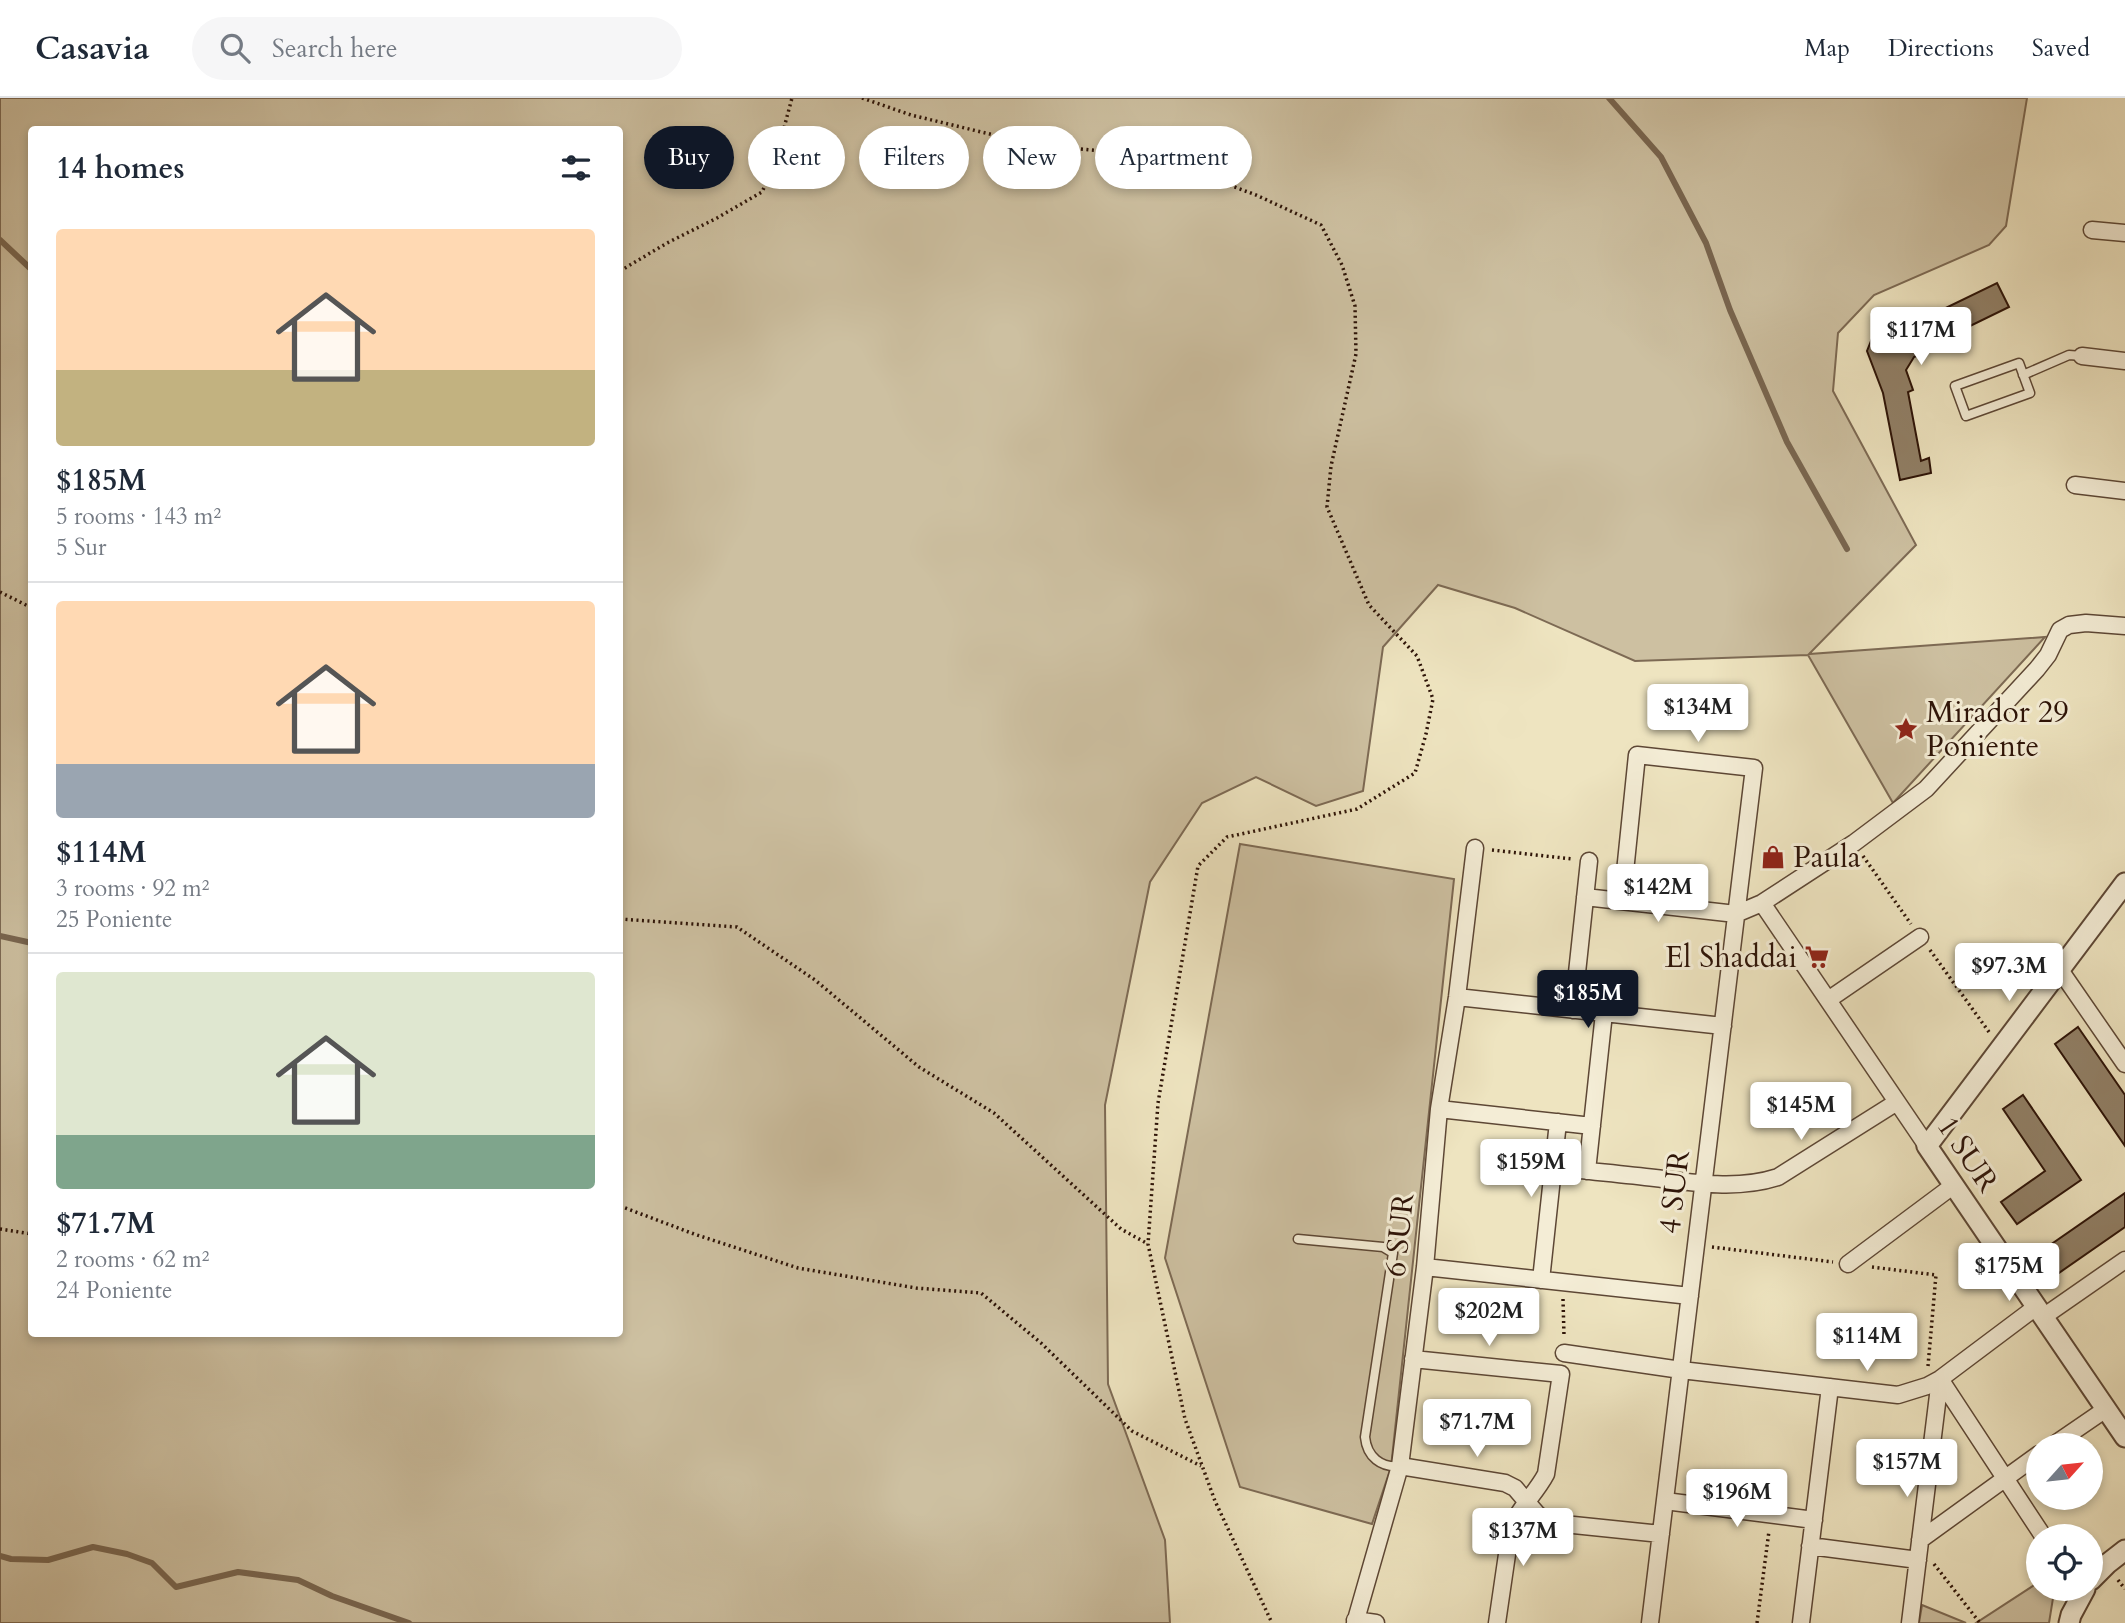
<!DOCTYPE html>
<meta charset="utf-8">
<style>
:root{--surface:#fff;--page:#f6f6f7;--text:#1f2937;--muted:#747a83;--line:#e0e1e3;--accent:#111827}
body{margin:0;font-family:Cardo,serif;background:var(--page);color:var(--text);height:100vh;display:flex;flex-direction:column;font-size:26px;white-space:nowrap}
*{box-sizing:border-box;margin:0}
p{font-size:23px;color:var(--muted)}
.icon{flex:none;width:38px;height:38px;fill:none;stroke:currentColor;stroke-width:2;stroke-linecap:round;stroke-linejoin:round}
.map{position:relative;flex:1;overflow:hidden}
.drawer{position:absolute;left:28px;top:28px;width:595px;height:1211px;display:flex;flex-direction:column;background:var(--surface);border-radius:7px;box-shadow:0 4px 10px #0003}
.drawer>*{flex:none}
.top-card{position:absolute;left:644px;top:28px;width:665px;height:63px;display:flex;gap:14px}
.needle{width:46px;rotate:63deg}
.buttons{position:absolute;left:2026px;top:1335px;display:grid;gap:14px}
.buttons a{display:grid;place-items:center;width:77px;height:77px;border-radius:50%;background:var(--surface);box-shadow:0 4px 10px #0003;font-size:35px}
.price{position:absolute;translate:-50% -60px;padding:0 16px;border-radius:7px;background:#fff;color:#222;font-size:23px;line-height:46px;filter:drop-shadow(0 2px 4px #0008)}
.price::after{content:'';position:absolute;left:50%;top:42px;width:21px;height:16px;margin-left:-10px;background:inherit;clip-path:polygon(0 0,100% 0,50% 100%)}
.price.current{background:var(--accent);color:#fff}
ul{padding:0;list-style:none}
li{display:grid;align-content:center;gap:14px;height:371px;padding:0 28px}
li+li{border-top:2px solid var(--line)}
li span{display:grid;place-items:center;height:217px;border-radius:7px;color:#555}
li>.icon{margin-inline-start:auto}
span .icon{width:126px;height:126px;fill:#fffc;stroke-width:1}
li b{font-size:30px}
h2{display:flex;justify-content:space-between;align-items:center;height:84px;padding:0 28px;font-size:30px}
.chip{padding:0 24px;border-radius:32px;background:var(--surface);box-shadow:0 4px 10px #0003;font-size:24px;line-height:63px}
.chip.current{background:var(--accent);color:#fff}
header{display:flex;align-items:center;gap:42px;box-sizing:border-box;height:98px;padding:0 35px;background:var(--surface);border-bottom:2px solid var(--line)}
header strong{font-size:33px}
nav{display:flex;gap:38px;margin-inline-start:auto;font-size:24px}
.search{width:490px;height:63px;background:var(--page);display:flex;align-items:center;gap:18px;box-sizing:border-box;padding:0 24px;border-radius:38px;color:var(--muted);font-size:26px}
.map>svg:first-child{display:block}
</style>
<header>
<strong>Casavia</strong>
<div class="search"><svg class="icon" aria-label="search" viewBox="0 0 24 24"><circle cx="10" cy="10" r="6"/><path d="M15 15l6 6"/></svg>Search here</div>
<nav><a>Map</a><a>Directions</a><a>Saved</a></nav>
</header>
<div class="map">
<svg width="2125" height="1525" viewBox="0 0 2125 1525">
<rect width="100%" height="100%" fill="#eee4c0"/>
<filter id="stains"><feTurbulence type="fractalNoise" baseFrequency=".00286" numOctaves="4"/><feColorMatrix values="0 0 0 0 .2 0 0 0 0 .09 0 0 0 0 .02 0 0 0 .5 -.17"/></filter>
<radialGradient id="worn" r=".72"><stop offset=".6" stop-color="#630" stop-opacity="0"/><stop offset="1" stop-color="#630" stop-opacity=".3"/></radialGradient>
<path fill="#cdc0a1" stroke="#7d6a54" stroke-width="2" fill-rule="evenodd" d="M 0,0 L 2027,0 L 2006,128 L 1989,147 L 1874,197 L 1838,235 L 1833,293 L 1916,447 L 1809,556 L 2045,539 L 1893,705 L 1808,557 L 1635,563 L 1515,510 L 1438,487 L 1383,549 L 1363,693 L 1316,708 L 1256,679 L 1202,705 L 1150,784 L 1105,1007 L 1108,1286 L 1165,1442 L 1170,1525 L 0,1525 ZM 32,32 L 620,32 L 620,1236 L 32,1236 Z
M 1240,746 L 1454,781 L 1391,1369 L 1372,1426 L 1240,1389 L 1165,1160 Z
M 2039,1484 L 2039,1491 L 2052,1491 L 2054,1494 L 2049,1525 L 1976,1525 Z
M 1922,1507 L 1966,1525 L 1919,1525 Z"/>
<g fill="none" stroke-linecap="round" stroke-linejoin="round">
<path stroke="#796650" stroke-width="6" d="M 1609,0 L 1661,59 L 1706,145 L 1730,212 L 1787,344 L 1847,451
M 0,142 L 32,172
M 0,838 L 32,845
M 0,1458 L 11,1461 L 48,1462 L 93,1449 L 127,1456 L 152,1465 L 176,1489 L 238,1474 L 298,1482 L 332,1498 L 409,1525"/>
</g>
<path fill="#918067" stroke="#2d1307" stroke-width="2" d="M 1997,185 L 2009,209 L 1933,246 L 1935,251 L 1914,259 L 1906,272 L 1913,292 L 1908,294 L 1921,363 L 1929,360 L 1931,375 L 1900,382 L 1883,295 L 1867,253 L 1873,238 L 1921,222 Z
M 2078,929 L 2125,997 L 2125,1048 L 2055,946 Z
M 2023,997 L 2081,1082 L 2017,1126 L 2001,1104 L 2045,1073 L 2003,1011 Z
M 2125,1095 L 2125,1129 L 2056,1177 L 2040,1154 Z"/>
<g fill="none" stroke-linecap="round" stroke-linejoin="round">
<g stroke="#5d4735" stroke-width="11">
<path id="service" d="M 2019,265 L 2030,295 L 1966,318 L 1955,288 Z
M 2023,277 L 2069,257 L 2082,258
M 1298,1141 L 1383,1149 L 1393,1155 L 1365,1339 C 1367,1359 1381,1370 1400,1368"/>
</g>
<g stroke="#5d4735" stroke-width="19">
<path id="minor" d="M 2092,132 L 2125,135
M 2082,258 L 2125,263
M 2075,387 L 2125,393
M 1585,799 L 1736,816 L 1762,805 L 1854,745 L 1926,691 L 2037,571 L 2048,557 L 2060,532 L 2069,527 L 2086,525 L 2125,528
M 1622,803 L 1637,657 L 1754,670 L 1650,1525
M 1762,805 L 1927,1048
M 2060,872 L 2125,966
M 1457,899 L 1723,928
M 1828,902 L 1920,839
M 1573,912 L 1589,763
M 1439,1011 L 1592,1028
M 1553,1069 C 1587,1073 1621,1076 1655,1080 C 1696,1085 1738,1092 1778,1079 L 1897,1004
M 1587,1073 L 1604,915
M 1848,1166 L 1954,1087
M 1425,1169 L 1690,1198
M 1541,1182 L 1558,1024
M 2043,1219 L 2125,1162
M 1564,1255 L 1681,1272 L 1898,1297 L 1927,1288 L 1940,1281 L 2036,1209
M 1413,1261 L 1561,1276 L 1546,1376 C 1536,1395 1520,1409 1511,1429 L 1497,1525
M 1940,1281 L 2043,1438
M 2052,1348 L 2106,1311
M 1400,1368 L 1505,1385 L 1515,1390 L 1538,1417 L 1554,1425 L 1661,1436
M 1665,1403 L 1814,1422
M 1920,1442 L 2039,1356
M 1810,1448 L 1918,1462
M 1355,1522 L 1376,1525
M 1355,1525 L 1400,1368 L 1425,1169 L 1439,1011 L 1457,899 L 1475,750
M 1801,1525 L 1830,1289
M 1910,1525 L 1940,1281"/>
</g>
<g stroke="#5d4735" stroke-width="23">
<path id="tertiary" d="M 2125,785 L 1927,1048 L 2125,1339
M 2091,1482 L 2107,1466 L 2125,1452
M 2069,1525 L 2071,1517 L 2085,1491"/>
</g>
<path stroke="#2d1307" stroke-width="3.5" stroke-dasharray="2 3.5" stroke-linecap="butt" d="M 862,0 L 911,17 L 1031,46 L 1152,58 L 1256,97 L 1321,127 L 1342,167 L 1355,208 L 1356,256 L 1331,368 L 1327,409 L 1369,507 L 1417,558 L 1433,601 L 1426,636 L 1415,675 L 1357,711 L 1227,739 L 1198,768 L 1158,1005 L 1148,1146 L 1185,1321 L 1215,1403 L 1272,1525
M 620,173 L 667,145 L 717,120 L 762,94 L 773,71 L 792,0
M 0,494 L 32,510
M 1492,752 L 1572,761
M 1863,758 L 1911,826
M 620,821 L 737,829 L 815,882 L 919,969 L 994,1015 L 1121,1131 L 1148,1146
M 1930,852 L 1989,934
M 620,1108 L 694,1136 L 798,1170 L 916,1190 L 981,1195 L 1041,1245 L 1132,1333 L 1201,1368
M 0,1131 L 32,1136
M 1712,1149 L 1833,1164
M 1872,1169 L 1936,1177 L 1928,1268
M 1563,1201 L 1564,1238
M 1934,1466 L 1980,1525
M 2118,1482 L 2125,1491
M 1757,1525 L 1769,1433"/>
<use href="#service" stroke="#f4edd6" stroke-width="8"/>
<use href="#minor" stroke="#f4edd6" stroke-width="16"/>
<use href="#tertiary" stroke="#f4edd6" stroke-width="19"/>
</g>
<defs>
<g id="sight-bare" transform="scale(1.89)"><path d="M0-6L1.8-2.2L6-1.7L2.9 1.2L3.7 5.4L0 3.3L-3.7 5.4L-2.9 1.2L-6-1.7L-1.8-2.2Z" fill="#8f2418" stroke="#f4edd6" stroke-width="2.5" paint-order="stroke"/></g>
<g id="shop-bare" transform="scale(1.89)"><path d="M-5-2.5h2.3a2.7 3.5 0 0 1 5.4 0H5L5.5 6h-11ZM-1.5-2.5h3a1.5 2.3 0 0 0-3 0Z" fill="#8f2418" stroke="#f4edd6" stroke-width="2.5" paint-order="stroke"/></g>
<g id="supermarket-bare" transform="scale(1.89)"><path d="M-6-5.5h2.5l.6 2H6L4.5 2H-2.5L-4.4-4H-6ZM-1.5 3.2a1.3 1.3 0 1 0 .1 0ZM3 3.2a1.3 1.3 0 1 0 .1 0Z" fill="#8f2418" stroke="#f4edd6" stroke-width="2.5" paint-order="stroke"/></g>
</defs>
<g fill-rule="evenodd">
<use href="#sight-bare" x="1906" y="631"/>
<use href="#shop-bare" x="1773" y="759"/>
<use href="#supermarket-bare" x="1817" y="859"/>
</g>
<g text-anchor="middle" stroke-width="6" stroke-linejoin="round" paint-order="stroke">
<g font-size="30" fill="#2d1307" stroke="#f4edd6" text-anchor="start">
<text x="1926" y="624">Mirador 29<tspan x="1926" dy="34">Poniente</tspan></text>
<text x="1793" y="769">Paula</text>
<text x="1797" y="869" text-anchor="end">El Shaddai</text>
</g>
<g font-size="30" fill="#2d1307" stroke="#f4edd6">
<text transform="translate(1968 1056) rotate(56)" y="10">1 SUR</text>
<text transform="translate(1674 1094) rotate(-83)" y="10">4 SUR</text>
<text transform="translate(1399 1137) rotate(-84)" y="10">6 SUR</text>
</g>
</g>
<rect width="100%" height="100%" filter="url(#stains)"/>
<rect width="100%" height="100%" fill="url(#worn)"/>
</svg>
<div class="buttons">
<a><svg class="needle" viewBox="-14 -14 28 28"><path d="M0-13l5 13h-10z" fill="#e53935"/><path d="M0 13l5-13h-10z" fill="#747a83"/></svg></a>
<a><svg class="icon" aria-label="locate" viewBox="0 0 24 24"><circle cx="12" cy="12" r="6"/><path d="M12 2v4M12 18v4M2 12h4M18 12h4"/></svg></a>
</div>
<b class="price" style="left:1921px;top:269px">$117M</b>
<b class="price" style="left:1698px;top:646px">$134M</b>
<b class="price" style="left:1658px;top:826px">$142M</b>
<b class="price" style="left:2009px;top:905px">$97.3M</b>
<b class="price current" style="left:1588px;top:932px">$185M</b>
<b class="price" style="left:1801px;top:1044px">$145M</b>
<b class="price" style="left:1531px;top:1101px">$159M</b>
<b class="price" style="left:2009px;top:1205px">$175M</b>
<b class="price" style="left:1489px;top:1250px">$202M</b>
<b class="price" style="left:1867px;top:1275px">$114M</b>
<b class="price" style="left:1477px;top:1361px">$71.7M</b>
<b class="price" style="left:1907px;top:1401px">$157M</b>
<b class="price" style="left:1737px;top:1431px">$196M</b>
<b class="price" style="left:1523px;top:1470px">$137M</b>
<div class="top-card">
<a class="chip current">Buy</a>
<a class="chip">Rent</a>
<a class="chip">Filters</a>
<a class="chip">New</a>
<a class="chip">Apartment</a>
</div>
<section class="drawer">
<h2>14 homes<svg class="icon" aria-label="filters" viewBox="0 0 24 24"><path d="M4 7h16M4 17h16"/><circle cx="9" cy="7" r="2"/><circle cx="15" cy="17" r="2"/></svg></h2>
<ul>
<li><span style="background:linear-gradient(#ffd9b3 65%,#c2b280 0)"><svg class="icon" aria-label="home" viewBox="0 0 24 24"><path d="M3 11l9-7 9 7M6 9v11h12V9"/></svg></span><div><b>$185M</b><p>5 rooms · 143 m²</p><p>5 Sur</p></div></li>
<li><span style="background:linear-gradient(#ffd9b3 75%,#9aa5b1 0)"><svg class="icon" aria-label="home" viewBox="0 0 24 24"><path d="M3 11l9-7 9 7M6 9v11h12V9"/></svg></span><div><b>$114M</b><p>3 rooms · 92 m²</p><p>25 Poniente</p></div></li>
<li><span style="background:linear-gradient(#dfe7d0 75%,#7fa58c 0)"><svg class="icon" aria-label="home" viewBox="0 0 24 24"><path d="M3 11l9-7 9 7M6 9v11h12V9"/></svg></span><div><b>$71.7M</b><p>2 rooms · 62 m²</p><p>24 Poniente</p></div></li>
</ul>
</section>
</div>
